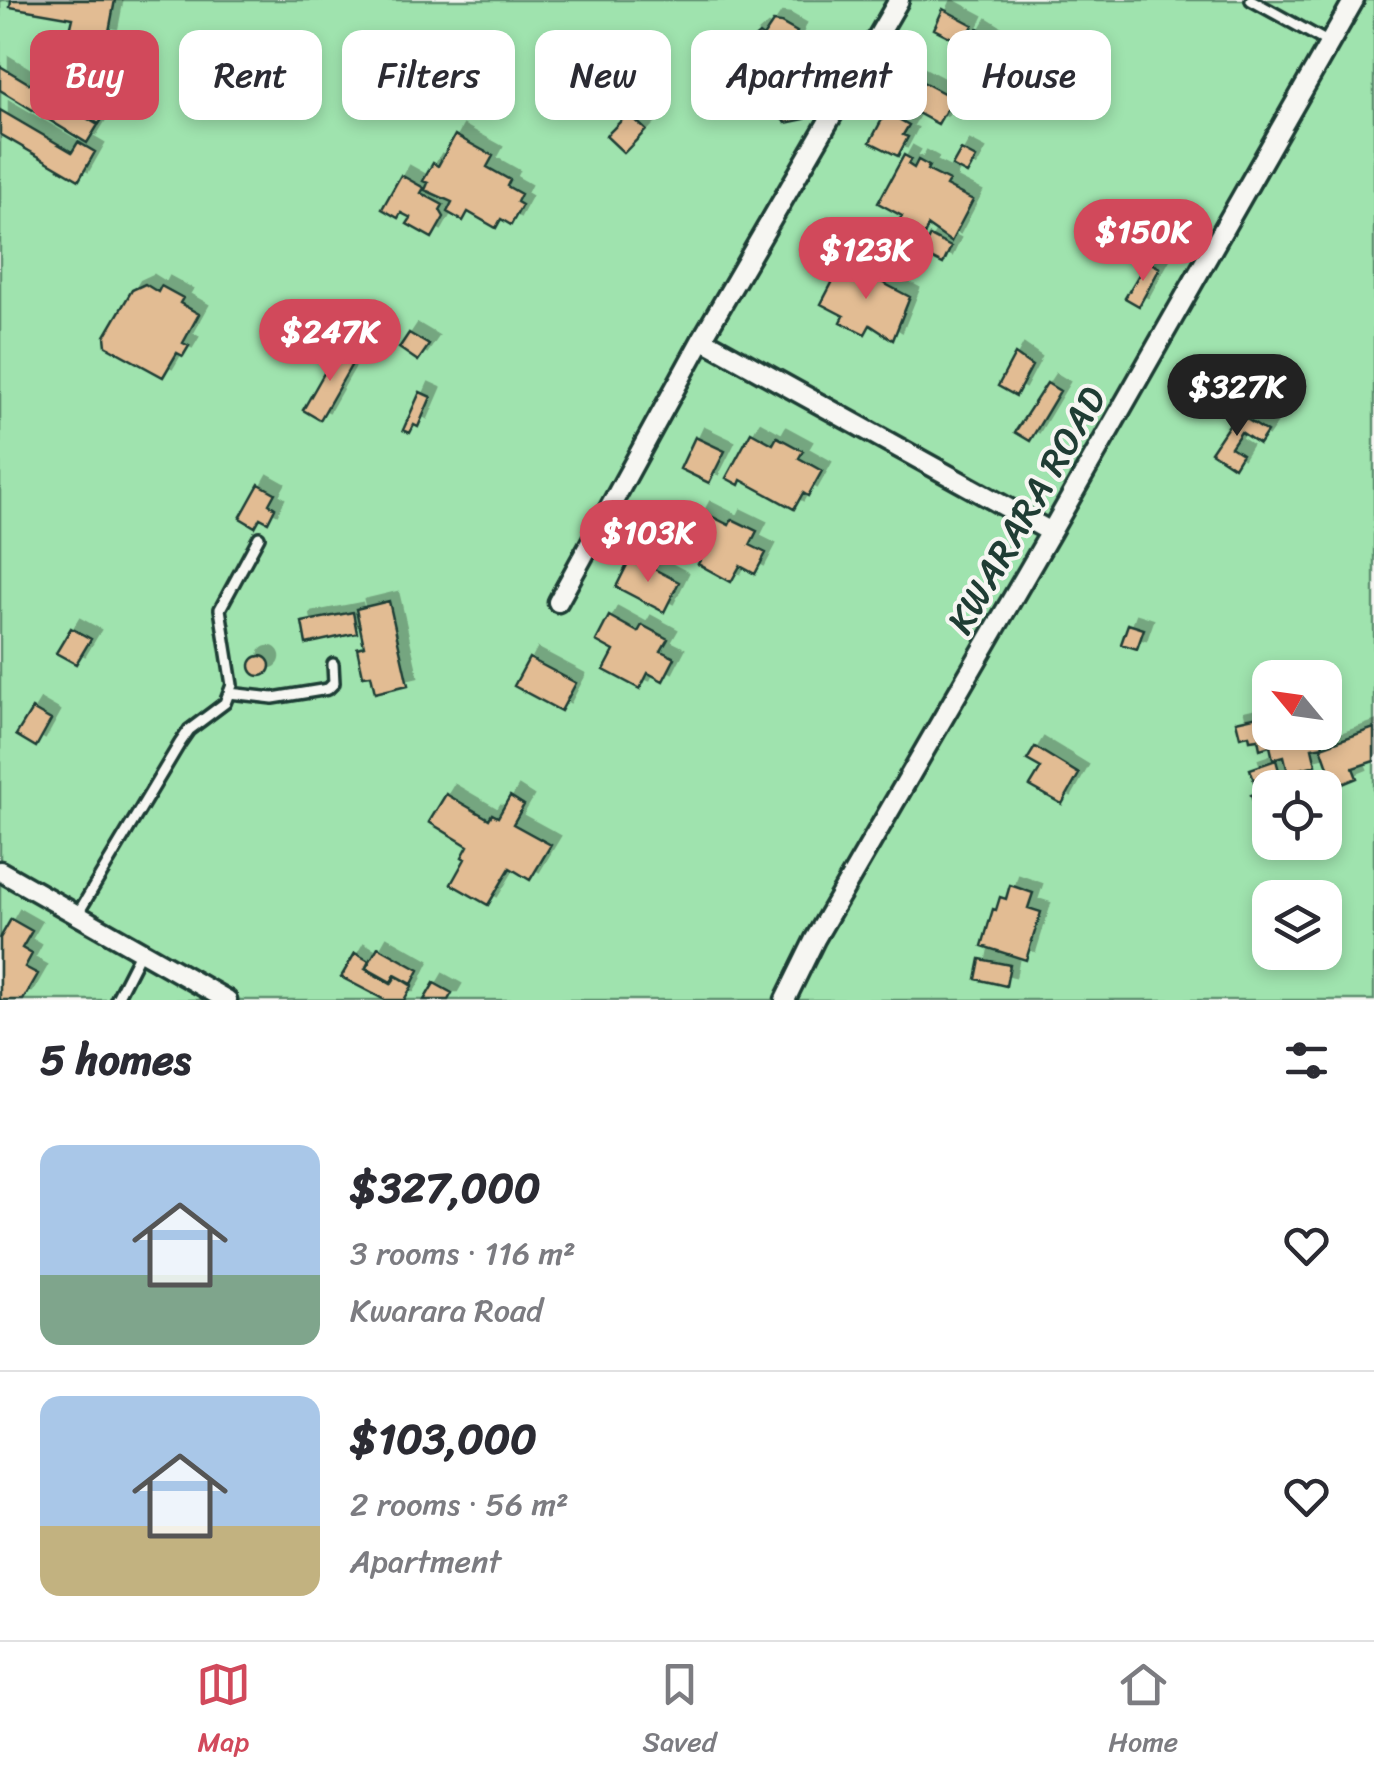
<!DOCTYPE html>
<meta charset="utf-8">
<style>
:root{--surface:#fff;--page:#f7f7f7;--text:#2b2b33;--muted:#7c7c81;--line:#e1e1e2;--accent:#d1495b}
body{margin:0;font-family:Sriracha,sans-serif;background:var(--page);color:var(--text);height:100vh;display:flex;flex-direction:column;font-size:38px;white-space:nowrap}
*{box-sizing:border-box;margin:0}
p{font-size:32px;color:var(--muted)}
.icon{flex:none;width:55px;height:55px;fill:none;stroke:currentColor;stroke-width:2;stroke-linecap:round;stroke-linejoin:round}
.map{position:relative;height:1000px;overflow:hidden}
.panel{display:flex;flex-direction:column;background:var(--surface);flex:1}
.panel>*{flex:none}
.guide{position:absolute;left:30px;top:30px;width:1315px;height:90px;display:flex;gap:20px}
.needle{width:65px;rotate:299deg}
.controls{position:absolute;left:1252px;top:660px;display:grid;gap:20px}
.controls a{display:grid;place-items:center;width:90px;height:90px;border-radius:20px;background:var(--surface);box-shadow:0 5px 15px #0003;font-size:50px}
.price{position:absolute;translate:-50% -85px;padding:0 22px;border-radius:35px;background:var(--accent);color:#fff;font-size:32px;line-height:65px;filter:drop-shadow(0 2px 5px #0008)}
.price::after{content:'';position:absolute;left:50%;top:60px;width:30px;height:22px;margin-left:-15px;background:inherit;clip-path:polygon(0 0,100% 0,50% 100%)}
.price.on{background:#222;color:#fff}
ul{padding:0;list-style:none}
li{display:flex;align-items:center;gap:30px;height:250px;padding:0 40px}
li+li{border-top:2px solid var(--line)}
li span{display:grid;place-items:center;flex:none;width:280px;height:200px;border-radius:20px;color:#555}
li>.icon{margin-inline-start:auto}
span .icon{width:120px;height:120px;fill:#fffc;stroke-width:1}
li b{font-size:42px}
h2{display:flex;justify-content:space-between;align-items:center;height:120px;padding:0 40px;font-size:42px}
.pill{padding:0 35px;border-radius:20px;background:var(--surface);box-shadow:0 5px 15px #0003;font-size:35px;line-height:90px}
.pill.on{background:var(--accent);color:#fff}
.tabs{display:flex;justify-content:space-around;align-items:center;height:140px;border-top:2px solid var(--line);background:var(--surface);font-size:28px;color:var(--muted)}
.tabs a{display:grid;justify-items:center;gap:5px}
.tabs .on{color:var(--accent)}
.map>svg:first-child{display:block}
</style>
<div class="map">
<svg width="1374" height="1000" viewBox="0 0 1374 1000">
<defs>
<filter id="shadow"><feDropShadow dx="9" dy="-9" stdDeviation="0" flood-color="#0004"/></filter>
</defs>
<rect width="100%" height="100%" fill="#f6f6f2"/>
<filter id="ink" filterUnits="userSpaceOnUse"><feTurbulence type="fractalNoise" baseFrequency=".01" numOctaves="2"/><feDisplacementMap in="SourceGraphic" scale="20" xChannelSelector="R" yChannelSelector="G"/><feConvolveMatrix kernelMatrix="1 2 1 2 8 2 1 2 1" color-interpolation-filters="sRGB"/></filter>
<g filter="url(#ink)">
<path fill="#9fe3ae" stroke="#5f9071" stroke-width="2.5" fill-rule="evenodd" d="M 0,0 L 1374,0 L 1374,1000 L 0,1000 ZM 1270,678 L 1325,678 L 1325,732 L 1270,732 ZM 1270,788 L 1325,788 L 1325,842 L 1270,842 ZM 1270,898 L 1325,898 L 1325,952 L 1270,952 Z"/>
<path fill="#e2bc93" stroke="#1f3d34" stroke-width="2.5" filter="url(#shadow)" d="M 11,0 L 115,0 L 108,37 L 70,31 L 73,18 L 10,7 Z
M 943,9 L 973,25 L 964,44 L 934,29 Z
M 773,22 L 781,23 L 797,32 L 790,49 L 807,63 L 802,90 L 805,103 L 811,108 L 805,119 L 786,123 L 776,114 L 769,113 L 765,102 L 756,96 L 760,92 L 756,88 L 751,90 L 747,75 L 753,74 L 753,70 L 743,65 L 745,56 L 753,51 L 750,42 L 759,34 L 763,37 Z
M 978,28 L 1007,46 L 1011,38 L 1035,52 L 1026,67 L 1050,82 L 1039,101 L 1013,86 L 1010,91 L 1022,99 L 1016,110 L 970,83 L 981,65 L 963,54 Z
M 64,32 L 116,62 L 110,74 L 104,70 L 102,73 L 89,63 L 86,68 L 74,58 L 58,85 L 106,113 L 99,124 L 33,86 Z
M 0,66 L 98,125 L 87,143 L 0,90 Z
M 82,73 L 97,79 L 89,99 L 74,93 Z
M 906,73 L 953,98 L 938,124 L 892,99 Z
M 969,88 L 991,99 L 984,112 L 962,100 Z
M 0,110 L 72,152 L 78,142 L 95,152 L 79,180 L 0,134 Z
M 625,110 L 646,130 L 624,153 L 606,136 L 623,119 L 619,116 Z
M 886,112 L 909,125 L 903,135 L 908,137 L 898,156 L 870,142 Z
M 455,135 L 493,156 L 487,167 L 510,180 L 507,186 L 521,194 L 517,202 L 522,205 L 511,225 L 501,219 L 496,228 L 468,212 L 463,221 L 447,212 L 452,202 L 425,190 L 428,183 L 423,181 L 433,163 L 438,166 Z
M 961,150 L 976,158 L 967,174 L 952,166 Z
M 904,155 L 911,159 L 908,164 L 914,168 L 918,160 L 929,166 L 927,170 L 949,181 L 946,186 L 973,200 L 951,242 L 928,226 L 924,236 L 898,222 L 902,216 L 878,203 Z
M 401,175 L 424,188 L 421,193 L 443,205 L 440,210 L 444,217 L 432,238 L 407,224 L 411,218 L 401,213 L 398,218 L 382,209 Z
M 820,226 L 847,241 L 830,271 L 803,256 Z
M 930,236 L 951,247 L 943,264 L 921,253 Z
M 1147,261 L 1160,268 L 1139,306 L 1125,298 Z
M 843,262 L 910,297 L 893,340 L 870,325 L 865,334 L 841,322 L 844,316 L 821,304 Z
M 145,284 L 158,292 L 161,286 L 183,298 L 180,303 L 199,314 L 183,343 L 189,346 L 183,356 L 177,353 L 163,377 L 106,346 L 105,336 L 132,290 Z
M 409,333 L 429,345 L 418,361 L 399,348 Z
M 339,347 L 356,357 L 320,420 L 303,410 Z
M 1015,354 L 1032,366 L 1016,396 L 998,386 Z
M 1047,383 L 1060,391 L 1030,441 L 1015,432 Z
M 420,392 L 431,397 L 418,427 L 414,425 L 410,433 L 403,430 Z
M 1237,413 L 1267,432 L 1259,444 L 1241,432 L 1231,447 L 1242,454 L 1234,467 L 1211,452 Z
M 751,432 L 773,444 L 777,437 L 803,451 L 799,458 L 822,471 L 808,496 L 803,493 L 794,509 L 741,480 L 739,485 L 726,478 Z
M 695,437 L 725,451 L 709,483 L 680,469 Z
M 259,484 L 275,493 L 269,504 L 275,508 L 268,522 L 260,518 L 255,527 L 240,518 Z
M 701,511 L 729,525 L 732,519 L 757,531 L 750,545 L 766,553 L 755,574 L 740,566 L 731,582 L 698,564 L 708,546 L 688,535 Z
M 631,557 L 679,582 L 664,612 L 616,587 Z
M 389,601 L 408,685 L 375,693 L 371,675 L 363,676 L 357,648 L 364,646 L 356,609 Z
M 353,612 L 357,633 L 306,644 L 302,622 Z
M 609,616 L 638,632 L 642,625 L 668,639 L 661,651 L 675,658 L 663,681 L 648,673 L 640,689 L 604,670 L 614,651 L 596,641 Z
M 1128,624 L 1144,629 L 1137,649 L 1121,644 Z
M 71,628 L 91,639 L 76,664 L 56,653 Z
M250 666a10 10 0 1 1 20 0a10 10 0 1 1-20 0Z
M 529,658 L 576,683 L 561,711 L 514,686 Z
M 32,709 L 51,720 L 36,747 L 16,735 Z
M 1267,714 L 1270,732 L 1320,732 L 1323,746 L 1312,748 L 1316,765 L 1296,770 L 1297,775 L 1289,777 L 1284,756 L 1273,759 L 1270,746 L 1260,749 L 1258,739 L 1250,740 L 1249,735 L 1240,737 L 1236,721 Z
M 1374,728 L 1374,761 L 1353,768 L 1357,778 L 1335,787 L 1321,747 Z
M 1035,747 L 1079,774 L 1062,804 L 1030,786 L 1041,768 L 1027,760 Z
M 1276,760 L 1284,788 L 1270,788 L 1270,802 L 1256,809 L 1251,795 L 1258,793 L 1250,769 Z
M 446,794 L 489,819 L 492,814 L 498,817 L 510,796 L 524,805 L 513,824 L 551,845 L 530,880 L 510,868 L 488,905 L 451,884 L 465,859 L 462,857 L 468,846 L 429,822 Z
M 1010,885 L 1033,893 L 1028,908 L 1041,912 L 1026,960 L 982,946 L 993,909 L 996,910 L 1000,897 L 1006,899 Z
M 11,919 L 32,931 L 22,948 L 32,954 L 25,967 L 38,974 L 23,1000 L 0,1000 L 0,938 Z
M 378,947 L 419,970 L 412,984 L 395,975 L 391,982 L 366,968 Z
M 355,953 L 369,961 L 365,969 L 391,984 L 396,976 L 412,986 L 404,1000 L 385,1000 L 341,977 Z
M 980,959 L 1010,965 L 1006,986 L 976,979 Z
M 434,983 L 452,993 L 448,1000 L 424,1000 Z"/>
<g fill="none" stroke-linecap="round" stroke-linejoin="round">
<g stroke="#1f3d34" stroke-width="16">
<path id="service" d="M 1251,0 L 1329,43
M 229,693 L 273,698 L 328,689 L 334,683 L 333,664
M 77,915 L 180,743 L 189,730 L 225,703 L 232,685 L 220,609 L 259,537
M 116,1000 L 141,951"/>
</g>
<g stroke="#1f3d34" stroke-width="25">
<path id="minor" d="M 702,339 L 1051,532
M 558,602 L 702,339 L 899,0
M 0,871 L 227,1000
M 785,1000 L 815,939 L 1051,532 L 1354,0"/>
</g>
<use href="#service" stroke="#f6f6f2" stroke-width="9"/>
<use href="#minor" stroke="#f6f6f2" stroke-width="18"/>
</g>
</g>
<g text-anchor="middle" stroke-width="8" stroke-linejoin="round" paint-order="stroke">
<g font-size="38" fill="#1f3d34" stroke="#f6f6f2">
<text transform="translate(1026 510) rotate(-60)" y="13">KWARARA ROAD</text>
</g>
</g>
</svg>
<div class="controls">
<a><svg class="needle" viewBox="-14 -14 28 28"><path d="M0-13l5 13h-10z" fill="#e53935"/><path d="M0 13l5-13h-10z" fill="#7c7c81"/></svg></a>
<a><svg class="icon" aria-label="locate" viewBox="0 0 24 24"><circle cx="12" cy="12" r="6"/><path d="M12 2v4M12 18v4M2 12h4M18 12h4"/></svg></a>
<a><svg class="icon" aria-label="layers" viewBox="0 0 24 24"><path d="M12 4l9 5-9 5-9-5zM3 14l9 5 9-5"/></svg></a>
</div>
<b class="price" style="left:1143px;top:284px">$150K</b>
<b class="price" style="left:866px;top:302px">$123K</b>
<b class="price" style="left:330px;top:384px">$247K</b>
<b class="price on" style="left:1237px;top:439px">$327K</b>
<b class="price" style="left:648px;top:585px">$103K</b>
<div class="guide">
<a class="pill on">Buy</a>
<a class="pill">Rent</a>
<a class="pill">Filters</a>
<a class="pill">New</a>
<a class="pill">Apartment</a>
<a class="pill">House</a>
</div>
</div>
<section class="panel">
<h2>5 homes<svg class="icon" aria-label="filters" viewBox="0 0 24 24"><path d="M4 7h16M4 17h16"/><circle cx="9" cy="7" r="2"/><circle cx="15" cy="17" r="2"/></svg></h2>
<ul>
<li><span style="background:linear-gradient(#a9c7e8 65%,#7fa58c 0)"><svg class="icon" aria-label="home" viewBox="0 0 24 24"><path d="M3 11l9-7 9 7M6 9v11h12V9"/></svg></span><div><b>$327,000</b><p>3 rooms · 116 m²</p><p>Kwarara Road</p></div><svg class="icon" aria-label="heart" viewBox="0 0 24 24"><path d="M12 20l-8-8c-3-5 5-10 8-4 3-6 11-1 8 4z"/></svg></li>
<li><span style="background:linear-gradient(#a9c7e8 65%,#c2b280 0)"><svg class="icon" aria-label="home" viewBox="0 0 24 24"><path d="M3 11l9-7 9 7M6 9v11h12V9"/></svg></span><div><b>$103,000</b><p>2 rooms · 56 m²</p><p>Apartment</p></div><svg class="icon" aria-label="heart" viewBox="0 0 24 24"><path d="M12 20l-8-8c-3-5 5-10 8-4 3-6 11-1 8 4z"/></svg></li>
</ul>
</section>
<nav class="tabs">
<a class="on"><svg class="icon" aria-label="map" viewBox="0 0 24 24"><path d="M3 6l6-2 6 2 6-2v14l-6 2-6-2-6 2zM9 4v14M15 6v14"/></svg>Map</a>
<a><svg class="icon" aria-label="saved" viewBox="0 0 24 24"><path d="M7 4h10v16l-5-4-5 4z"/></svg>Saved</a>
<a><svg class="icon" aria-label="home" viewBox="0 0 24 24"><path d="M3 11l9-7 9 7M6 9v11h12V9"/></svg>Home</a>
</nav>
